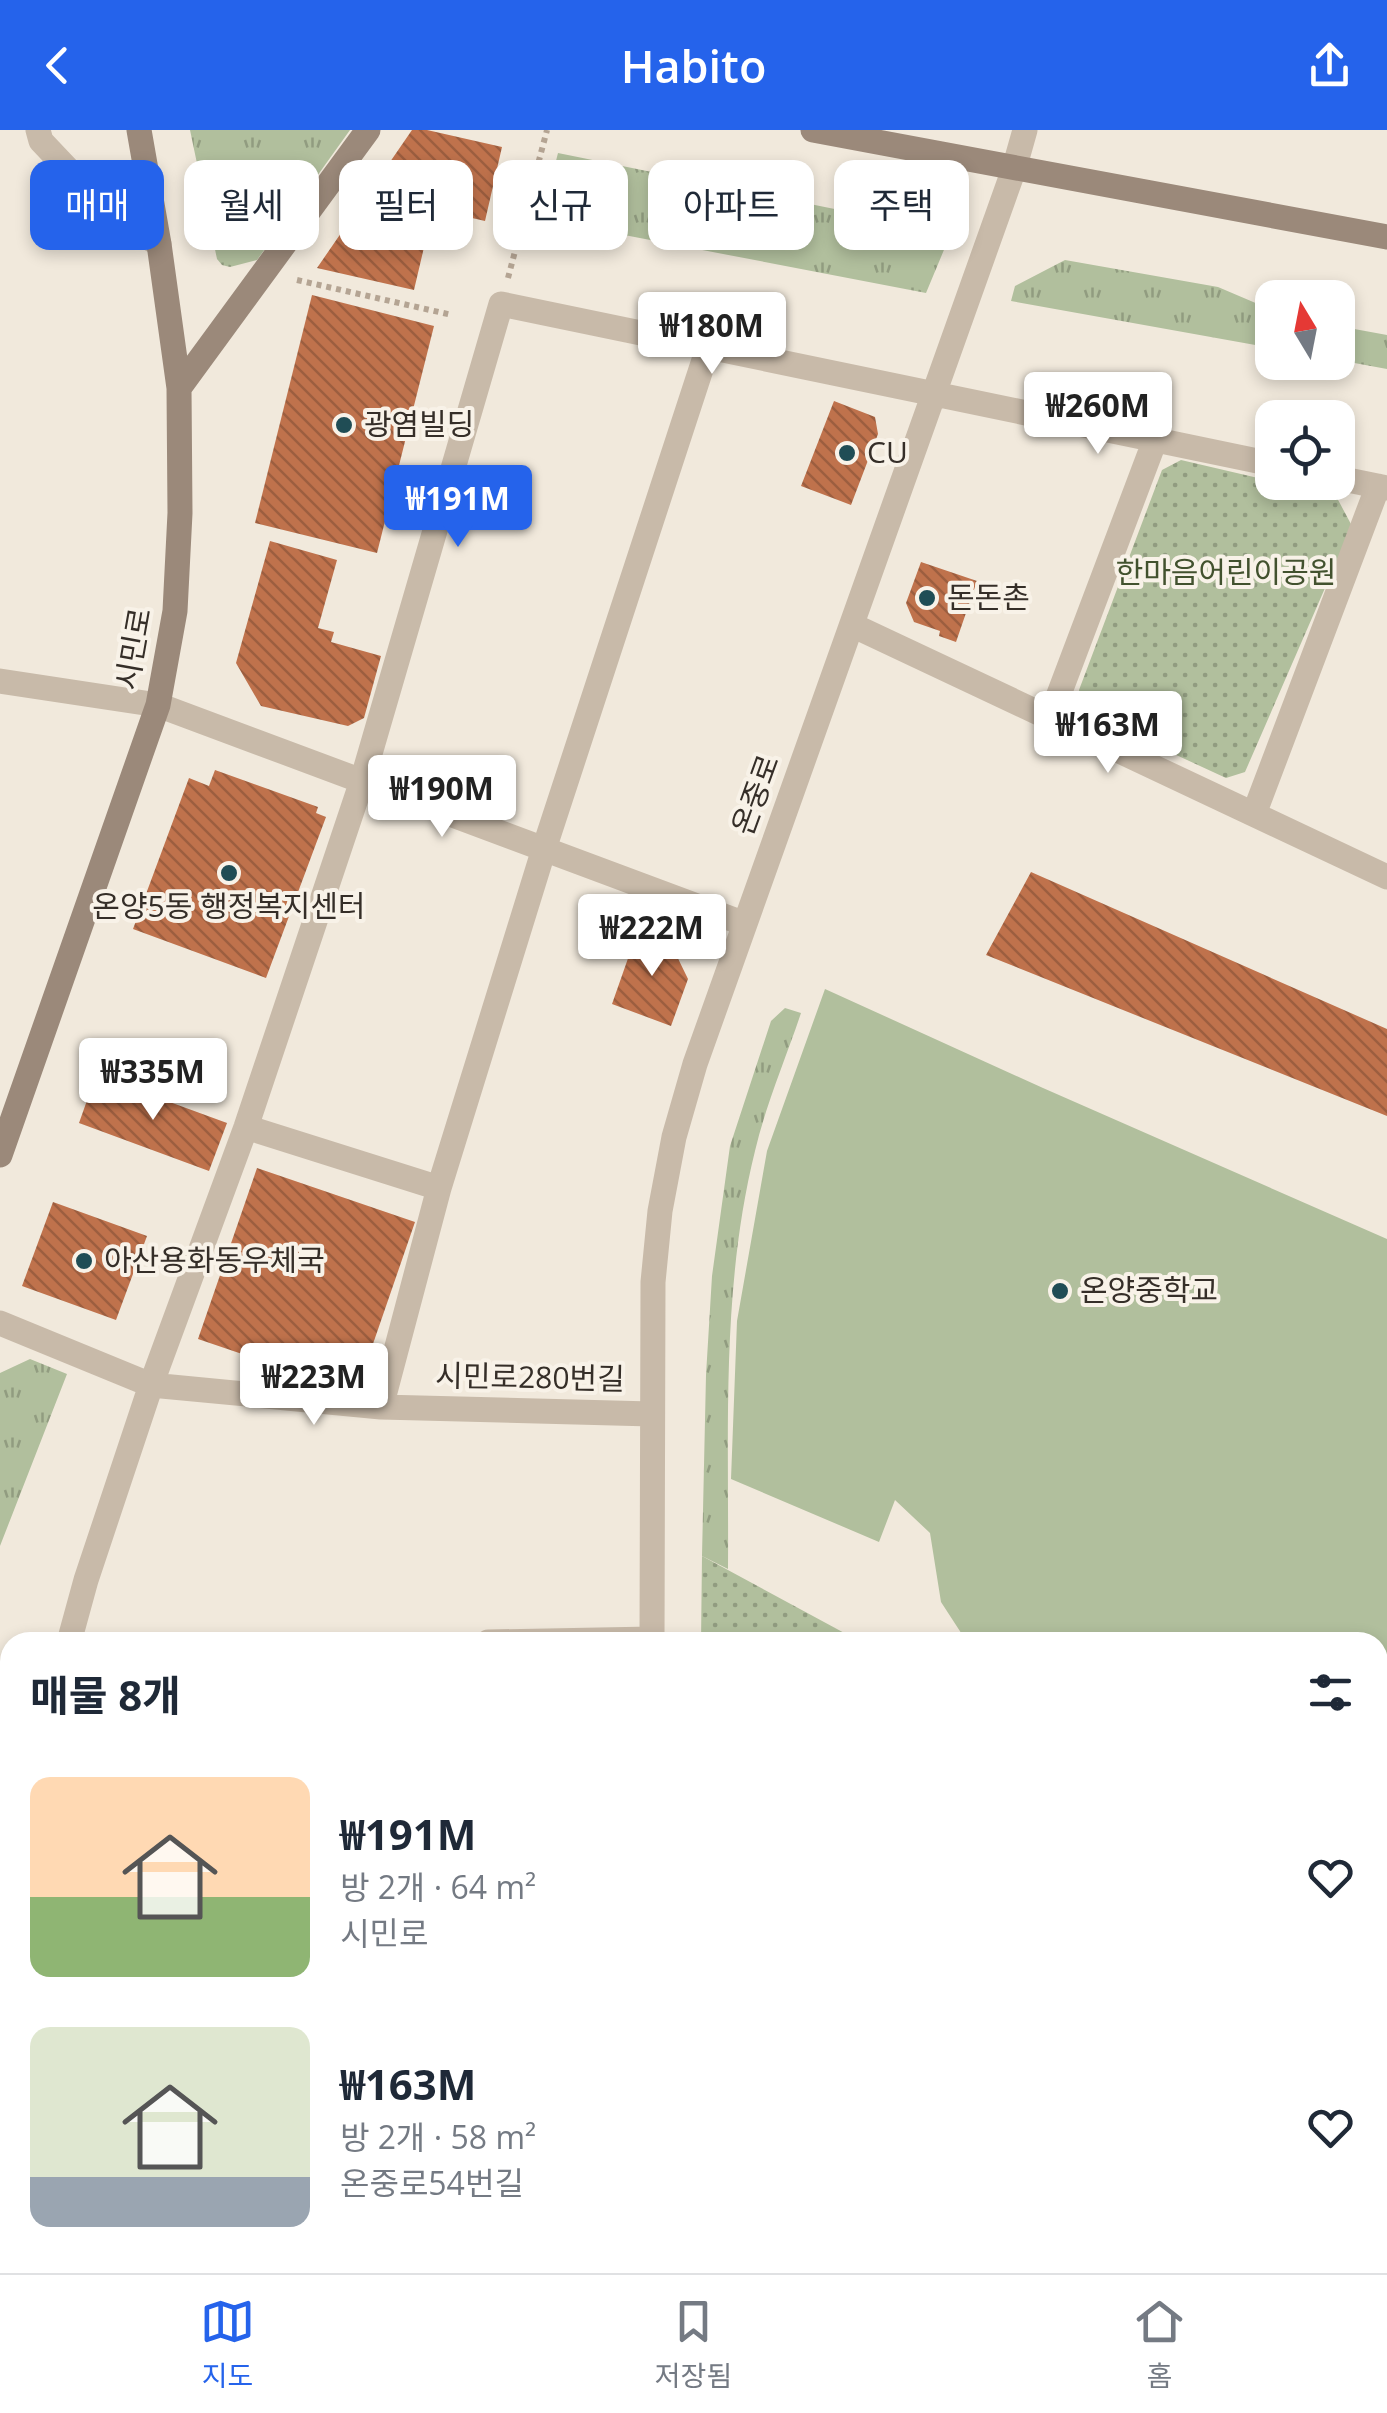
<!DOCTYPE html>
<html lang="ko">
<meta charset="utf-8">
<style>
:root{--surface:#fff;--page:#f2f2f3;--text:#1f2937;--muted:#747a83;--line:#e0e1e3;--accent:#2563eb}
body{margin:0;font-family:"Open Sans","Noto Sans KR",sans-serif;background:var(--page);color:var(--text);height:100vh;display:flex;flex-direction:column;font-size:38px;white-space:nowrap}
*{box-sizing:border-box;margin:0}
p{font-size:32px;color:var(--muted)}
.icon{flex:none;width:55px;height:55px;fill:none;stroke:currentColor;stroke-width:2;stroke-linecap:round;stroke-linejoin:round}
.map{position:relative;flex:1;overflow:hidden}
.side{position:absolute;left:0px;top:1502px;width:1388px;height:642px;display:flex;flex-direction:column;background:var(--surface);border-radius:30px 30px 0 0;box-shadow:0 5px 15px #0003}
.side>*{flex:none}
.banner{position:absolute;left:30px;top:30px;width:1328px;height:90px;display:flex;gap:20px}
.needle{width:65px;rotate:350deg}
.buttons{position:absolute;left:1255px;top:150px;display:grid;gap:20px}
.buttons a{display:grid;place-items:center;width:100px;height:100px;border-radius:20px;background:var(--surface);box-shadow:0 5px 15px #0003;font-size:50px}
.price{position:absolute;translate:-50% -85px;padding:0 22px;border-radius:10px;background:#fff;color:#222;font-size:32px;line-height:65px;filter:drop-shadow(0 2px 5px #0008)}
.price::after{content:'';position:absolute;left:50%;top:60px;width:30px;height:22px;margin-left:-15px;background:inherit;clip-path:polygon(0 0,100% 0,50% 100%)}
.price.selected{background:var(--accent);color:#fff}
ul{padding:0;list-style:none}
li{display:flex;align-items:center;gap:30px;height:250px;padding:0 30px}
li span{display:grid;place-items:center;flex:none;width:280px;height:200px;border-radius:20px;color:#555}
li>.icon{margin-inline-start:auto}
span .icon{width:120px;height:120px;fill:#fffc;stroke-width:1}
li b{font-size:42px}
h2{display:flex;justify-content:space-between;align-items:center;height:120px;padding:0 30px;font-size:42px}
.chip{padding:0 35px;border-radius:20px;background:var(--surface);box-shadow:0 5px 15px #0003;font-size:35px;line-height:90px}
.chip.selected{background:var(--accent);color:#fff}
header{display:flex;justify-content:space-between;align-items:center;height:130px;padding:0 30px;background:var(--accent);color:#fff;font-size:45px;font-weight:600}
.tab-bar{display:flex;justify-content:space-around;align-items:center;height:140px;border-top:2px solid var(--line);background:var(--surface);font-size:28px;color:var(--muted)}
.tab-bar a{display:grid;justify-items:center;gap:5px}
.tab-bar .selected{color:var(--accent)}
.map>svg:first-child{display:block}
</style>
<header><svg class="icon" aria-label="back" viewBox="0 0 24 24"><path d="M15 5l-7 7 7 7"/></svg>Habito<svg class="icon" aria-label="share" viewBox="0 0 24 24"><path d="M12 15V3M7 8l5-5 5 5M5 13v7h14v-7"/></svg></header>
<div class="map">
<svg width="1387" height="2143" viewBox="0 0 1387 2143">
<defs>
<pattern id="grass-tufts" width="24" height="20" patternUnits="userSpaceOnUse" patternTransform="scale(2.5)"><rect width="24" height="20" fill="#b1bf9d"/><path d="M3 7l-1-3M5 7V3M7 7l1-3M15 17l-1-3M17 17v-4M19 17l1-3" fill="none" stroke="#919c80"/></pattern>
<pattern id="park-dots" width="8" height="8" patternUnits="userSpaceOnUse" patternTransform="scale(2.5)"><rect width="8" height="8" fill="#b1bf9d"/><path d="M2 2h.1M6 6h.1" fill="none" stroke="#919c80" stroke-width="1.8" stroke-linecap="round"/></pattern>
<pattern id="building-back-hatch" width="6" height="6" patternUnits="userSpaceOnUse" patternTransform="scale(2.5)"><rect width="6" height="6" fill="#bf724c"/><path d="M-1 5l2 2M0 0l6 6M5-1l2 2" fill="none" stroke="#9c5e3f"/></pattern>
</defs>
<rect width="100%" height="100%" fill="#f1e9dc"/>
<path fill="url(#grass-tufts)" d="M 190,0 L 350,0 L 257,130 L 230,137 L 222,135 L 217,129 Z
M 558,23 L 938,100 L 946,115 L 926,163 L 541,89 Z
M 1065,130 L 1218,157 L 1272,180 L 1272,218 L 1011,171 L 1015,156 Z
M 1338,196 L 1387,205 L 1387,239 L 1338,230 Z
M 785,878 L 801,883 C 786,928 766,974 755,1021 C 721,1158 729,1299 728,1439 L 702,1426 L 706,1245 L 712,1146 L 730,1016 L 771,891 Z
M 30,1229 L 67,1244 L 0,1416 L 0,1243 Z"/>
<path fill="url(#park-dots)" d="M 1181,330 L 1336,366 L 1352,396 L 1245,642 L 1226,648 L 1081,581 L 1079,560 L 1162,340 Z
M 702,1426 L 861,1512 L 701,1512 Z"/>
<path fill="#b1bf9d" d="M 825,859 L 1043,958 L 1387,1109 L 1387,1563 L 1378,1586 L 1378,1512 L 967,1512 L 941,1472 L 930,1403 L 895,1370 L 879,1412 L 731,1349 L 737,1191 L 767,1021 Z
M 115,2135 L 592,2135 L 592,2143 L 114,2143 Z"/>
<path fill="url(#building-back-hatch)" d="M 412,0 L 427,0 L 502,17 L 485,91 L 433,79 L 414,160 L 317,138 Z
M 312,165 L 434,196 L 377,423 L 255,393 Z
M 834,271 L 875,287 L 878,304 L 851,375 L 801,356 Z
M 270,411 L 337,430 L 318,498 L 334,502 L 331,512 L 381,526 L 364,588 L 348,596 L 261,576 L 236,533 Z
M 921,432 L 977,451 L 956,512 L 939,506 L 940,501 L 914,492 L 906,473 Z
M 215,640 L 318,677 L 316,683 L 326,687 L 266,848 L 133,799 L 189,648 L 209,656 Z
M 1031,742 L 1387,899 L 1387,986 L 986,825 Z
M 639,797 L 668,808 L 688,849 L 671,896 L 612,874 Z
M 96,945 L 227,993 L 209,1041 L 79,993 Z
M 257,1038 L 415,1092 L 364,1240 L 339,1257 L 198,1209 Z
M 53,1072 L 147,1106 L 116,1190 L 22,1156 Z
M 1378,1954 L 1381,1954 L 1386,2017 L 1378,2016 Z
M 885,2135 L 1078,2135 L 1078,2143 L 885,2143 Z"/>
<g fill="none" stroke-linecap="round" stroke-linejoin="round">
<path stroke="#b4a493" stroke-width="6" stroke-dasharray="5 5" stroke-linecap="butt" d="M 508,148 L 547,0
M 297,150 L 452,185"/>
<path stroke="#c8baa9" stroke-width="20" d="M 1378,1877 L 1380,1877
M 743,2135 L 743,2143
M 1111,2143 L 1111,2135"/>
<path stroke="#c8baa9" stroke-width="25" d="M 38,0 L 41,11 L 112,86 L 159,114
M 1338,348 L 1387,358
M 852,495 L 1387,747
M 0,551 L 158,575 L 745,794
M 1050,588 L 1155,310
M 1254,684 L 1378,356
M 246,997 L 439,1058
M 0,1193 L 151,1255 L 381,1277 L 652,1284
M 381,1277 L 439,1058 L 544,719 L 708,218
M 69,1512 L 86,1450 L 151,1255 L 246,997 L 362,651 L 501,174 L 1272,334
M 488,1512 L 652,1509
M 652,1512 L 653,1152 L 660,1081 L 674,1007 L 695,934 L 1014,39 L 1025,0
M 50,2143 L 50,2135
M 651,2143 L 651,2135"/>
<path stroke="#9b897a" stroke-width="25" d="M 813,0 L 1387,107
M 179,258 L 368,0
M 0,1025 L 158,575 L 175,481 L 180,383 L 179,258 L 159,114 L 139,0"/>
</g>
<g fill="#204d55" stroke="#f8f2e8" stroke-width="4">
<circle cx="344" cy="295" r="10"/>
<circle cx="847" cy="323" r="10"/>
<circle cx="927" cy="468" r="10"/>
<circle cx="229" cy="743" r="10"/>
<circle cx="84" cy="1131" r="10"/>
<circle cx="1060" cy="1161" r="10"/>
</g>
<g text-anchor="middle" stroke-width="8" stroke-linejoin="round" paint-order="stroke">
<g font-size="30" fill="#352e28" stroke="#f8f2e8" text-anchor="start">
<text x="364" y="305">광염빌딩</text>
<text x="867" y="333">CU</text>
<text x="947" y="478">돈돈촌</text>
<text x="229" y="787" text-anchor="middle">온양5동 행정복지센터</text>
<text x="104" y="1141">아산용화동우체국</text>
<text x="1080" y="1171">온양중학교</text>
</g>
<g font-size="30" fill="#42522e" stroke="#f8f2e8">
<text x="1226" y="453">한마음어린이공원</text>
</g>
<g font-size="30" fill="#352e28" stroke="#f8f2e8">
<text transform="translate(134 519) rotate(-80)" y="10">시민로</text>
<text transform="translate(756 665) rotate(-70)" y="10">온중로</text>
<text transform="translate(530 1248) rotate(1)" y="10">시민로280번길</text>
</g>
</g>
</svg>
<div class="buttons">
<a><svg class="needle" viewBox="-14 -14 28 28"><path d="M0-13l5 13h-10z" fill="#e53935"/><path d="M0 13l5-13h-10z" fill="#747a83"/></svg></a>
<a><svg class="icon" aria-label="locate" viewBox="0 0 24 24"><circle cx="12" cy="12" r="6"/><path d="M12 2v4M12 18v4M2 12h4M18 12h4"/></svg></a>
</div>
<b class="price" style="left:712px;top:247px">₩180M</b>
<b class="price" style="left:1098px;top:327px">₩260M</b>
<b class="price selected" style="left:458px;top:420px">₩191M</b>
<b class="price" style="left:1108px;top:646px">₩163M</b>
<b class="price" style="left:442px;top:710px">₩190M</b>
<b class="price" style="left:652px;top:849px">₩222M</b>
<b class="price" style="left:153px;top:993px">₩335M</b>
<b class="price" style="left:314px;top:1298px">₩223M</b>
<div class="banner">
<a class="chip selected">매매</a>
<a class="chip">월세</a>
<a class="chip">필터</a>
<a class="chip">신규</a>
<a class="chip">아파트</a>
<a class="chip">주택</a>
</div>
<section class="side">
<h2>매물 8개<svg class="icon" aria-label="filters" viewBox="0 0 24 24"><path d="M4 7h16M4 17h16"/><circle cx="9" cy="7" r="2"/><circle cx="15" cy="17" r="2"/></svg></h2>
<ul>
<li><span style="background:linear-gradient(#ffd9b3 60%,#8fb573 0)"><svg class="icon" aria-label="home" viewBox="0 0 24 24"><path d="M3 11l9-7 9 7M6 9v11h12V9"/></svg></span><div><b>₩191M</b><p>방 2개 · 64 m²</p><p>시민로</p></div><svg class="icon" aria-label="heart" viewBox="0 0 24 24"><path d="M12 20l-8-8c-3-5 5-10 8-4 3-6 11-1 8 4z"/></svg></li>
<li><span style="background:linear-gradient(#dfe7d0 75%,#9aa5b1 0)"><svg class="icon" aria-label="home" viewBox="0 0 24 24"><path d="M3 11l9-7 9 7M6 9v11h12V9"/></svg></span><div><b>₩163M</b><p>방 2개 · 58 m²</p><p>온중로54번길</p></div><svg class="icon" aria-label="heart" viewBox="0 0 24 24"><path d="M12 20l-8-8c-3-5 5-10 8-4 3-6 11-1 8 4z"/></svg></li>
</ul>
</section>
</div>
<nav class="tab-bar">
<a class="selected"><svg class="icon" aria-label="map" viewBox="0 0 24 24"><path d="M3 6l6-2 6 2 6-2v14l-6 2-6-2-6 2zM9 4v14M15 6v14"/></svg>지도</a>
<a><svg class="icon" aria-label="saved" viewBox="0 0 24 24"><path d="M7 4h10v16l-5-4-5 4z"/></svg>저장됨</a>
<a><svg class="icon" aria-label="home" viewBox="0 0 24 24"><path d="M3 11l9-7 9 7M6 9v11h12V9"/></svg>홈</a>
</nav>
